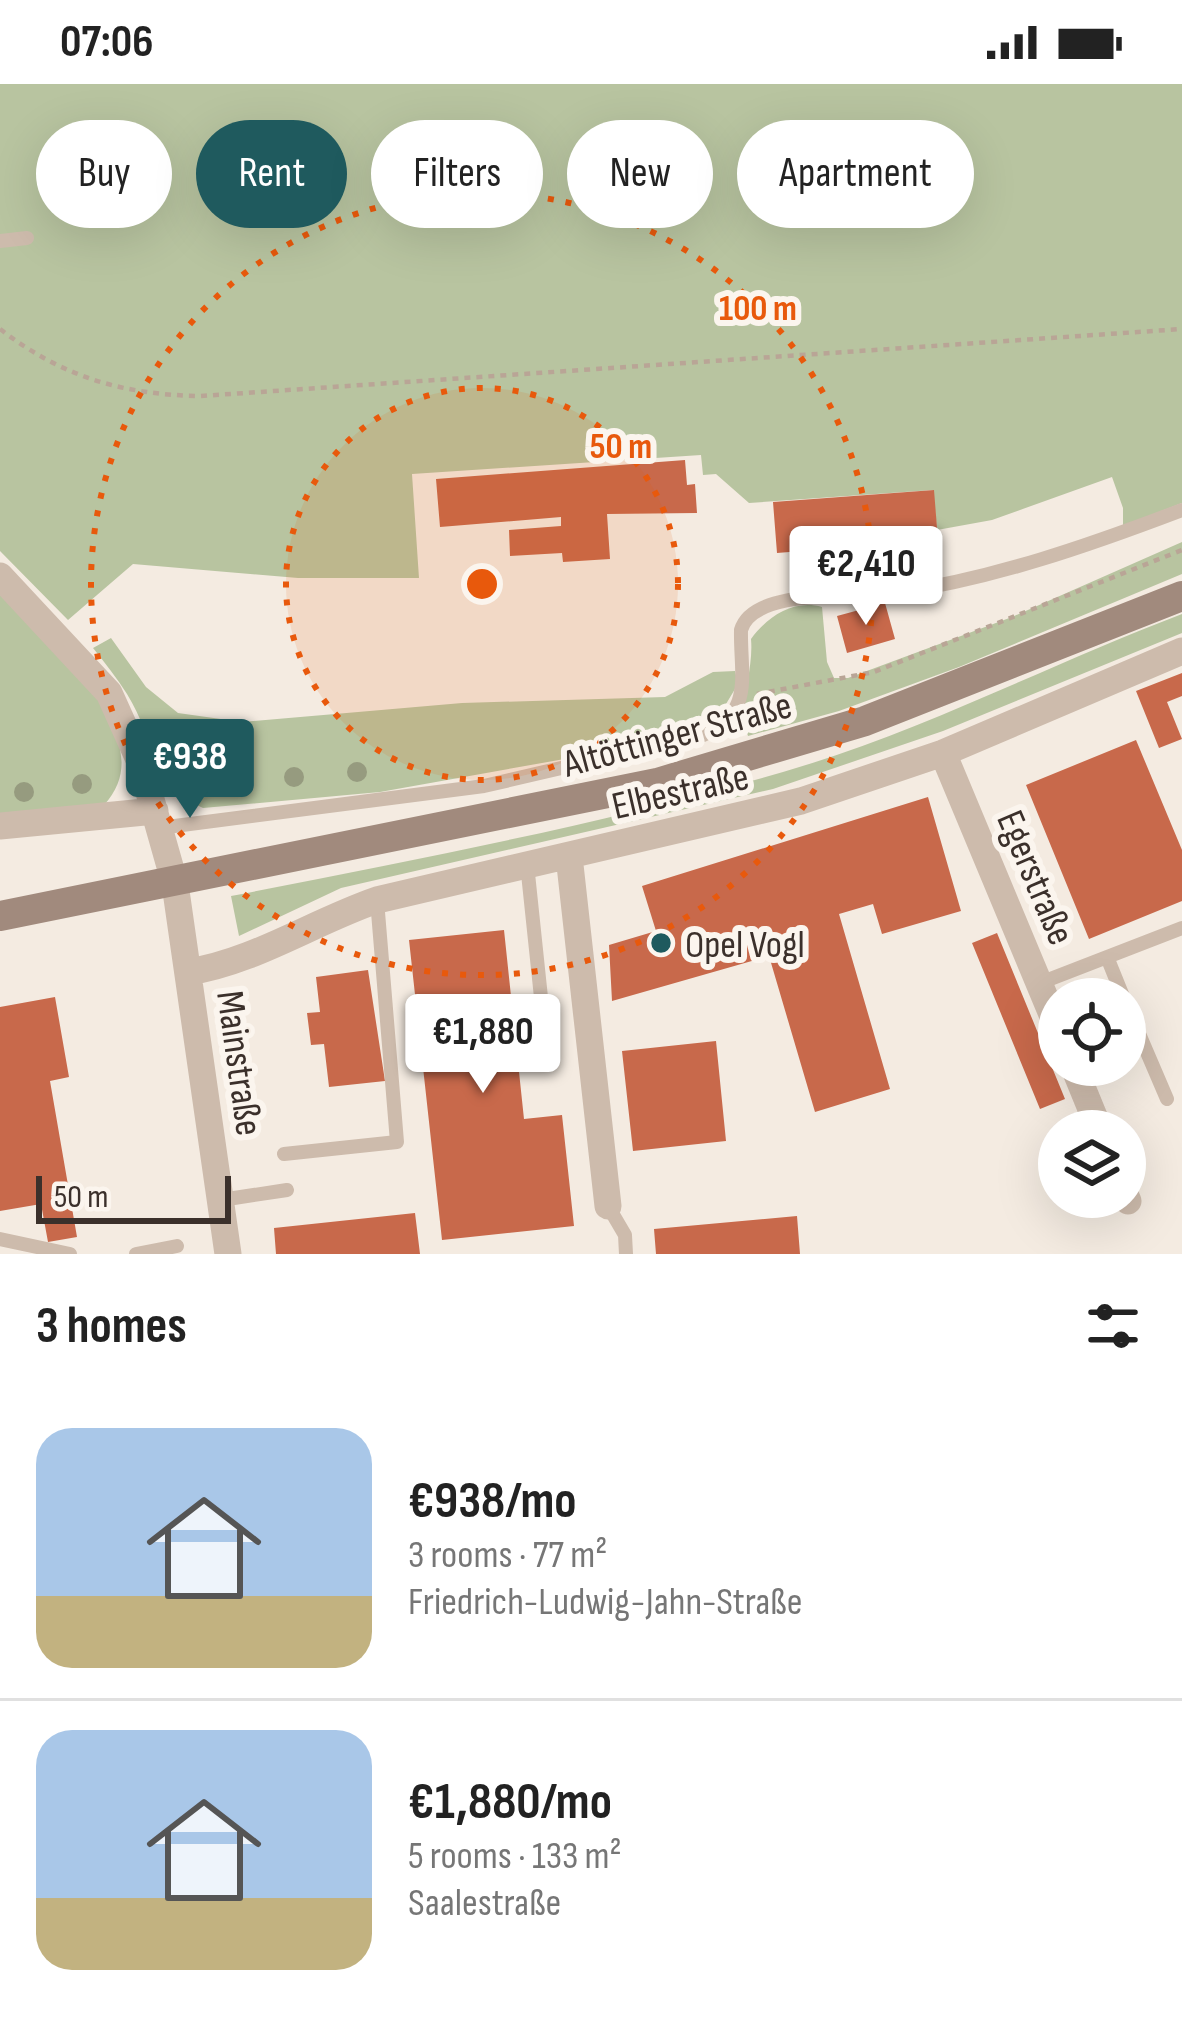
<!DOCTYPE html>
<meta charset="utf-8">
<style>
:root{--surface:#fff;--page:#f6f6f6;--text:#222;--muted:#767676;--line:#e0e0e0;--accent:#1f5a5e}
body{margin:0;font-family:"Sofia Sans Condensed",sans-serif;background:var(--page);color:var(--text);height:100vh;display:flex;flex-direction:column;font-size:45px;white-space:nowrap}
*{box-sizing:border-box;margin:0}
p{font-size:39px;color:var(--muted)}
.icon{flex:none;width:66px;height:66px;fill:none;stroke:currentColor;stroke-width:2;stroke-linecap:round;stroke-linejoin:round}
.map{position:relative;height:1170px;overflow:hidden}
.details{display:flex;flex-direction:column;background:var(--surface);flex:1}
.details>*{flex:none}
.top-card{position:absolute;left:36px;top:36px;width:1110px;height:108px;display:flex;gap:24px}
.controls{position:absolute;left:1038px;top:894px;display:grid;gap:24px}
.controls a{display:grid;place-items:center;width:108px;height:108px;border-radius:50%;background:var(--surface);box-shadow:0 12px 48px #0002;font-size:60px}
.scale{position:absolute;left:36px;bottom:30px;width:195px;box-sizing:border-box;padding-left:12px;border:6px solid #3b302b;border-top:0;font-size:33px;line-height:42px;white-space:nowrap;color:#3b302b;-webkit-text-stroke:9px #fbf5ee;paint-order:stroke}
.price{position:absolute;translate:-50% -102px;padding:0 27px;border-radius:12px;background:#fff;color:#222;font-size:39px;line-height:78px;filter:drop-shadow(0 3px 6px #0008)}
.price::after{content:'';position:absolute;left:50%;top:72px;width:36px;height:27px;margin-left:-18px;background:inherit;clip-path:polygon(0 0,100% 0,50% 100%)}
.price.active{background:var(--accent);color:#fff}
ul{padding:0;list-style:none}
li{display:flex;align-items:center;gap:36px;height:300px;padding:0 36px}
li+li{border-top:3px solid var(--line)}
li span{display:grid;place-items:center;flex:none;width:336px;height:240px;border-radius:36px;color:#555}
li>.icon{margin-inline-start:auto}
span .icon{width:144px;height:144px;fill:#fffc;stroke-width:1}
li b{font-size:51px}
h2{display:flex;justify-content:space-between;align-items:center;height:144px;padding:0 36px;font-size:51px}
.pill{padding:0 42px;border-radius:54px;background:var(--surface);box-shadow:0 12px 48px #0002;font-size:42px;line-height:108px}
.pill.active{background:var(--accent);color:#fff}
.status{display:flex;justify-content:space-between;align-items:center;height:84px;padding:0 60px;background:var(--surface);direction:ltr}
.status svg{height:33px;fill:currentColor}
.map>svg:first-child{display:block}
</style>
<div class="status"><b>07:06</b><svg viewBox="0 0 49 12"><path d="M0 12V9h3v3zM5 12V6h3v6zM10 12V3h3v9zM15 12V0h3v12zM26 1h20v11H26zM47 4h2v5h-2z"/></svg></div>
<div class="map">
<svg width="1182" height="1170" viewBox="0 0 1182 1170">
<rect width="100%" height="100%" fill="#f4ebe1"/>
<path fill="#b8c4a0" d="M 0,0 L 1182,0 L 1182,419 L 1123,442 L 1123,424 L 1112,393 L 992,436 L 937,446 L 933,406 L 749,419 L 716,390 L 703,391 L 701,371 L 412,390 L 419,494 L 298,494 L 133,480 L 68,536 L 0,467 Z
M 1182,458 L 1182,490 L 959,583 L 839,627 L 748,652 C 737,622 754,588 751,555 C 767,533 793,515 822,523 L 827,578 L 834,594 L 848,594 L 1012,533 Z
M 0,507 C 44,555 167,654 104,721 L 0,731 Z
M 1182,530 L 1182,549 L 943,647 L 773,705 L 341,804 L 239,852 L 231,812 C 416,776 602,740 783,688 C 921,648 1048,581 1182,530 Z
M 111,554 L 146,603 L 178,629 L 242,638 L 462,619 L 665,613 L 713,588 L 735,587 L 738,600 L 720,630 L 665,657 L 380,708 L 203,724 C 156,702 153,652 127,610 C 117,594 105,579 93,564 Z"/>
<path fill="#c8694b" d="M 685,376 L 687,401 L 695,400 L 697,429 L 607,430 L 610,475 L 563,478 L 562,469 L 510,472 L 509,446 L 561,442 L 561,433 L 440,443 L 436,395 Z
M 934,406 L 938,456 L 777,469 L 773,418 Z
M 885,519 L 895,555 L 847,569 L 837,532 Z
M 1182,589 L 1182,612 L 1167,618 L 1182,655 L 1159,664 L 1136,607 Z
M 1136,656 L 1182,766 L 1182,817 L 1089,855 L 1026,701 Z
M 928,713 L 961,827 L 882,850 L 873,820 L 839,830 L 890,1005 L 815,1028 L 769,872 L 612,917 L 609,861 L 656,847 L 642,802 Z
M 504,846 L 524,1035 L 562,1031 L 574,1142 L 442,1156 L 409,856 Z
M 997,849 L 1065,1015 L 1040,1025 L 972,859 Z
M 368,886 L 385,997 L 329,1003 L 324,960 L 311,961 L 307,929 L 320,928 L 316,893 Z
M 55,913 L 69,993 L 50,997 L 77,1153 L 48,1158 L 41,1120 L 0,1127 L 0,923 Z
M 716,957 L 726,1057 L 633,1067 L 622,967 Z
M 415,1129 L 420,1170 L 276,1170 L 274,1144 Z
M 797,1132 L 800,1170 L 656,1170 L 654,1145 Z"/>
<g fill="none" stroke-linecap="round" stroke-linejoin="round">
<path stroke="#b9a596" stroke-width="4.5" stroke-dasharray="6 6" stroke-linecap="butt" d="M 0,245 C 62,293 124,311 201,312 L 1182,245
M 757,610 L 874,588 L 1182,466"/>
<path stroke="#cdbbac" stroke-width="14" d="M 0,157 L 27,154
M 159,744 L 484,702 L 703,651 C 755,628 740,592 741,546 C 753,503 858,514 895,509 C 993,495 1090,461 1182,426
M 527,780 L 548,980
M 1107,873 L 1124,915
M 1040,899 L 1182,844
M 1125,917 L 1167,1015
M 284,1070 L 397,1058 L 377,816
M 221,1116 L 287,1106
M 608,1122 L 625,1151 L 626,1170
M 0,1155 L 70,1170
M 136,1170 L 177,1162"/>
<path stroke="#cdbbac" stroke-width="27" d="M 0,492 L 109,609 L 141,680 L 175,800 L 228,1170
M 943,669 L 1059,947
M 0,742 L 155,727
M 569,772 L 608,1122
M 188,888 C 254,878 313,838 377,816 L 801,717 L 943,669 L 1182,567
M 1073,981 L 1100,1047
M 1125,1110 L 1128,1117"/>
<path stroke="#a18a7d" stroke-width="30" d="M 0,832 L 657,699 L 865,637 L 1182,512"/>
</g>
<g fill="#969b7f">
<circle cx="357" cy="688" r="10"/>
<circle cx="294" cy="693" r="10"/>
<circle cx="231" cy="698" r="10"/>
<circle cx="82" cy="700" r="10"/>
<circle cx="24" cy="708" r="10"/>
</g>
<circle cx="482" cy="500" r="196" fill="#e8590c" fill-opacity=".12"/>
<g fill="none" stroke="#e8590c" stroke-width="6" stroke-dasharray="6 12">
<circle cx="482" cy="500" r="196"/>
<circle cx="482" cy="500" r="391"/>
</g>
<circle fill="#1f5a5e" stroke="#fbf5ee" stroke-width="4.5" cx="661" cy="859" r="12"/>
<g text-anchor="middle" stroke-width="12" stroke-linejoin="round" paint-order="stroke">
<g font-size="39" fill="#3b302b" stroke="#fbf5ee">
<text transform="translate(677 649) rotate(-15)" y="14">Altöttinger Straße</text>
<text transform="translate(680 706) rotate(-13)" y="14">Elbestraße</text>
<text transform="translate(1037 793) rotate(67)" y="14">Egerstraße</text>
<text transform="translate(241 979) rotate(82)" y="14">Mainstraße</text>
</g>
<g font-size="39" fill="#3b302b" stroke="#fbf5ee" text-anchor="start">
<text x="685" y="873">Opel Vogl</text>
</g>
</g>
<circle cx="482" cy="500" r="18" fill="#e8590c" stroke="#fbf5ee" stroke-width="6"/>
<g font-size="36" text-anchor="middle" font-weight="bold" fill="#e8590c" stroke="#fbf5ee" stroke-width="12" stroke-linejoin="round" paint-order="stroke">
<text x="758" y="236">100 m</text>
<text x="621" y="374">50 m</text>
</g>
</svg>
<div class="controls">
<a><svg class="icon" aria-label="locate" viewBox="0 0 24 24"><circle cx="12" cy="12" r="6"/><path d="M12 2v4M12 18v4M2 12h4M18 12h4"/></svg></a>
<a><svg class="icon" aria-label="layers" viewBox="0 0 24 24"><path d="M12 4l9 5-9 5-9-5zM3 14l9 5 9-5"/></svg></a>
</div>
<div class="scale">50 m</div>
<b class="price" style="left:866px;top:544px">€2,410</b>
<b class="price active" style="left:190px;top:737px">€938</b>
<b class="price" style="left:483px;top:1012px">€1,880</b>
<div class="top-card">
<a class="pill">Buy</a>
<a class="pill active">Rent</a>
<a class="pill">Filters</a>
<a class="pill">New</a>
<a class="pill">Apartment</a>
</div>
</div>
<section class="details">
<h2>3 homes<svg class="icon" aria-label="filters" viewBox="0 0 24 24"><path d="M4 7h16M4 17h16"/><circle cx="9" cy="7" r="2"/><circle cx="15" cy="17" r="2"/></svg></h2>
<ul>
<li><span style="background:linear-gradient(#a9c7e8 70%,#c2b280 0)"><svg class="icon" aria-label="home" viewBox="0 0 24 24"><path d="M3 11l9-7 9 7M6 9v11h12V9"/></svg></span><div><b>€938/mo</b><p>3 rooms · 77 m²</p><p>Friedrich-Ludwig-Jahn-Straße</p></div></li>
<li><span style="background:linear-gradient(#a9c7e8 70%,#c2b280 0)"><svg class="icon" aria-label="home" viewBox="0 0 24 24"><path d="M3 11l9-7 9 7M6 9v11h12V9"/></svg></span><div><b>€1,880/mo</b><p>5 rooms · 133 m²</p><p>Saalestraße</p></div></li>
</ul>
</section>
